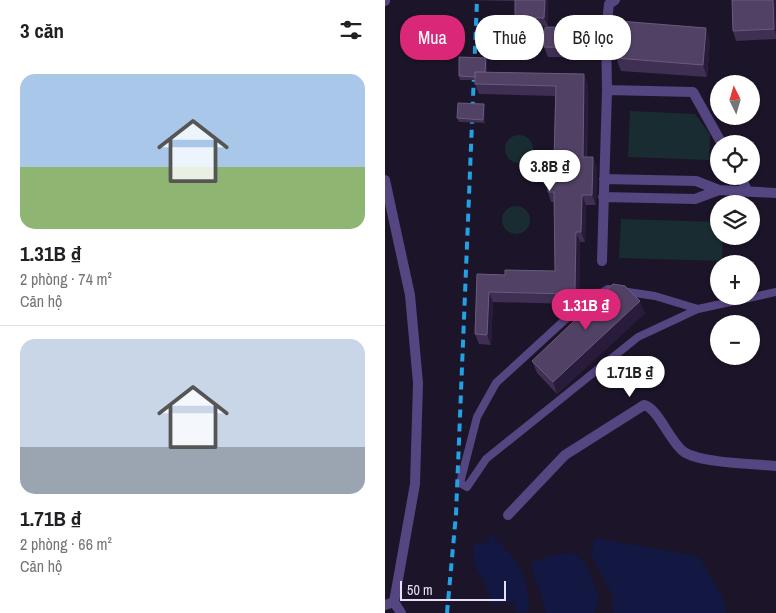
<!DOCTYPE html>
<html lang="vi">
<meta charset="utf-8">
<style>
:root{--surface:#fff;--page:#f6f6f6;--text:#202124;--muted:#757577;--line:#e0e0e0;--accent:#db2777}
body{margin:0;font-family:"Archivo Narrow",sans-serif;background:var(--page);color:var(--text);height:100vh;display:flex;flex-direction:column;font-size:19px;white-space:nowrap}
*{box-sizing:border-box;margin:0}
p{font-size:16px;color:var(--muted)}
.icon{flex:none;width:28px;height:28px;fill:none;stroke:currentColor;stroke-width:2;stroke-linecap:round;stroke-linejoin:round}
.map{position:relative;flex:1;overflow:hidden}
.details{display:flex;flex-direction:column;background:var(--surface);width:385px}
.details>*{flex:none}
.hud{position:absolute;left:15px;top:15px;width:300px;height:45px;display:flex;gap:10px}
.needle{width:32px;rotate:355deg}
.fabs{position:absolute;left:325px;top:75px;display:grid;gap:10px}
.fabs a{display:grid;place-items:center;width:50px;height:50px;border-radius:50%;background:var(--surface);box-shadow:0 1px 4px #0004;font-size:25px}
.scale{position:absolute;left:15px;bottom:12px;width:106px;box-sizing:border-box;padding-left:5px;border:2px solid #e9dffb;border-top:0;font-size:14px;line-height:18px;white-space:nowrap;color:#e9dffb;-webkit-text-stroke:4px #1c1428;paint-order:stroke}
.price{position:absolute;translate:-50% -42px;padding:0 11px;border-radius:18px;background:#fff;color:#222;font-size:16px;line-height:32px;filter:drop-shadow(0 1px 2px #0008)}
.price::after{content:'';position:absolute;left:50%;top:30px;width:15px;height:11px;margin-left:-8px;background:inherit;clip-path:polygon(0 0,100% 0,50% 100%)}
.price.active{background:var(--accent);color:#fff}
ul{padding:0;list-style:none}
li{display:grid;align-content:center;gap:10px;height:265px;padding:0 20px}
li+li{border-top:1px solid var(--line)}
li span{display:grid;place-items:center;height:155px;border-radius:15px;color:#555}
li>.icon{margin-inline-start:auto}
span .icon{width:90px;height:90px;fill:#fffc;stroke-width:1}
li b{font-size:21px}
h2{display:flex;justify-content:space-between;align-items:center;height:60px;padding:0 20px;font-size:21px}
.pill{padding:0 18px;border-radius:20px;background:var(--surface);box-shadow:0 1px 4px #0004;font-size:18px;line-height:45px}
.pill.active{background:var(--accent);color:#fff}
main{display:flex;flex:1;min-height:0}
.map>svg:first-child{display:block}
</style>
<main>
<section class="details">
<h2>3 căn<svg class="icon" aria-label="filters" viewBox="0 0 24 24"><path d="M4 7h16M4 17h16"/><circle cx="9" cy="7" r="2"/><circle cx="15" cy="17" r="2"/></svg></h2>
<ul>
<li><span style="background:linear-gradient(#a9c7e8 60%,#8fb573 0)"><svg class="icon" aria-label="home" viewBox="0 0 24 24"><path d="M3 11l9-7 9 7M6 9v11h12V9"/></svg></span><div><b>1.31B ₫</b><p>2 phòng · 74 m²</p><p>Căn hộ</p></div></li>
<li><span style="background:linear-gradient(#c9d6e8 70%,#9aa5b1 0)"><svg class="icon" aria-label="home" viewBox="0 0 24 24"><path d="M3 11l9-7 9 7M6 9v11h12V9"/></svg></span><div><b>1.71B ₫</b><p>2 phòng · 66 m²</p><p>Căn hộ</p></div></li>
</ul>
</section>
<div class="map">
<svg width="391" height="613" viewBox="0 0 391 613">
<rect width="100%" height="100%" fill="#1c1428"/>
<path fill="#182c31" d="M 245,111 L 310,114 L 325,134 L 324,160 L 243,157 Z
M120 149a14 14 0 1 1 28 0a14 14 0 1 1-28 0Z
M117 220a14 14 0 1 1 28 0a14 14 0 1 1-28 0Z
M 236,219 L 334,222 L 334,236 L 338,236 L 337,261 L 234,258 Z"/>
<path fill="#121842" d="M 104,532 C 132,560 143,570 144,612 L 131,613 L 129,602 L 107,604 L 100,583 L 90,567 L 88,544 L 105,542 Z
M 210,538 L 313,556 L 339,599 L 341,613 L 228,613 L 227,594 L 206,555 Z
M 189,553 L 201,564 L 214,598 L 210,613 L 160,613 C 159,595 148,581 146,563 L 166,555 Z"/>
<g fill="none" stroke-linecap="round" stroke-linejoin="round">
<path stroke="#554580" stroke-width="8" d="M 313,309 L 270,296 L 223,289 L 196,305 L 111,383 L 92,417 L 75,483 L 82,487 L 101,459 L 253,337 L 313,309 L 391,292"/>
<path stroke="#554580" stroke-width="10" d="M 0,1 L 0,0
M 222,90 L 308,92 L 337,144
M 355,176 L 363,192
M 219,179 L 311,181 L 334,190 L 391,193
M 0,180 L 25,295 L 33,383 L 30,484 L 9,602
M 218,197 L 310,199 L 334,190
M 217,261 L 222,90 L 221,31 L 224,4 L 230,0
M 123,515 L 180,455 L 259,405 C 273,408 285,442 299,452 C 316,463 369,464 391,466
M 0,605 L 9,602 L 16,613"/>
<path stroke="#24a1e2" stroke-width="4" stroke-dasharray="8 6" stroke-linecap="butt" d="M 62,613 L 71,514 L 92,0"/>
</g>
<path fill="#3f2f53" d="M 81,0 L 163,0 L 163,26 L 133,26 L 130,17 L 130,1 Z
M 347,0 L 391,0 L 391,39 L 351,41 L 348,31 Z
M 214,37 L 213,57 L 163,57 L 159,47 Z
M 325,40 L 322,77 L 236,71 L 231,58 Z
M 102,61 L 102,72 L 203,84 L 202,157 L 212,167 L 211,205 L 201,205 L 200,242 L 195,242 L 194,300 L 189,304 L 108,302 L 106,345 L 94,344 L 90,334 L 92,274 L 120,275 L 170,271 L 169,202 L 166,202 L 163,192 L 169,158 L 170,96 L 94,94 L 90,84 L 90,80 L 75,80 L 74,76 Z
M 99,104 L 100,108 L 100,123 L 74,122 L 72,118 Z
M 260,313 L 172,394 L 152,373 L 147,361 Z"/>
<path fill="#291c3a" d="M 160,0 L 163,0 L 163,26 L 159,18 Z
M 388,0 L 391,0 L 391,35 L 389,29 Z
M 210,28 L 214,37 L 213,57 L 209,48 Z
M 321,28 L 325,40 L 322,77 L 318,65 Z
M 101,58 L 102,61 L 101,80 L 100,77 Z
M 199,74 L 203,84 L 201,167 L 198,157 Z
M 99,104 L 100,108 L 100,123 L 98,120 Z
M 208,157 L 212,167 L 211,205 L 207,195 Z
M 197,195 L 201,205 L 200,242 L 196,232 Z
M 191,232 L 195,242 L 194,300 L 189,304 L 185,294 Z
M 104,292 L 108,302 L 106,345 L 102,335 Z
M 255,301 L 260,313 L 172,394 L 168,382 Z"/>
<path fill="#514265" stroke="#695b7c" d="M 130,0 L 160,0 L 159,18 L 130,17 Z
M 347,0 L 388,0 L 389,29 L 348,31 Z
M 234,21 L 321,28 L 318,65 L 231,58 Z
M 160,27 L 210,28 L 209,48 L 159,47 Z
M 74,57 L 101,58 L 100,72 L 90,72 L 90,77 L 74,76 Z
M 90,72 L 199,74 L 198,157 L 208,157 L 207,195 L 197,195 L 196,232 L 191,232 L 190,290 L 185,294 L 104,292 L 102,335 L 90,334 L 92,274 L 120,275 L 120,270 L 170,271 L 169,192 L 163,192 L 163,158 L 169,158 L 171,86 L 90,84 Z
M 73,103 L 99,104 L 98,120 L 72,118 Z
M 228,284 L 240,286 L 255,301 L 168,382 L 147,361 Z"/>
</svg>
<div class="fabs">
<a><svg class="needle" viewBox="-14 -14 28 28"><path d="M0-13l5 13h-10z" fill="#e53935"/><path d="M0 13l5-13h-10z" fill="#757577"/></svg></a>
<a><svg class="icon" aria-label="locate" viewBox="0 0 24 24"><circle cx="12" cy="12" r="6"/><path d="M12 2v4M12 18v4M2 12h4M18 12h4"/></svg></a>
<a><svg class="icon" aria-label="layers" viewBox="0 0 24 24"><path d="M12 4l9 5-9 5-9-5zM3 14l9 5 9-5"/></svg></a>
<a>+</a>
<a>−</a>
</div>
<div class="scale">50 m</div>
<b class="price" style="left:165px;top:192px">3.8B ₫</b>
<b class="price active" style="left:201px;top:331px">1.31B ₫</b>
<b class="price" style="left:245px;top:398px">1.71B ₫</b>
<div class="hud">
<a class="pill active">Mua</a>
<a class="pill">Thuê</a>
<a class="pill">Bộ lọc</a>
</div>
</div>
</main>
